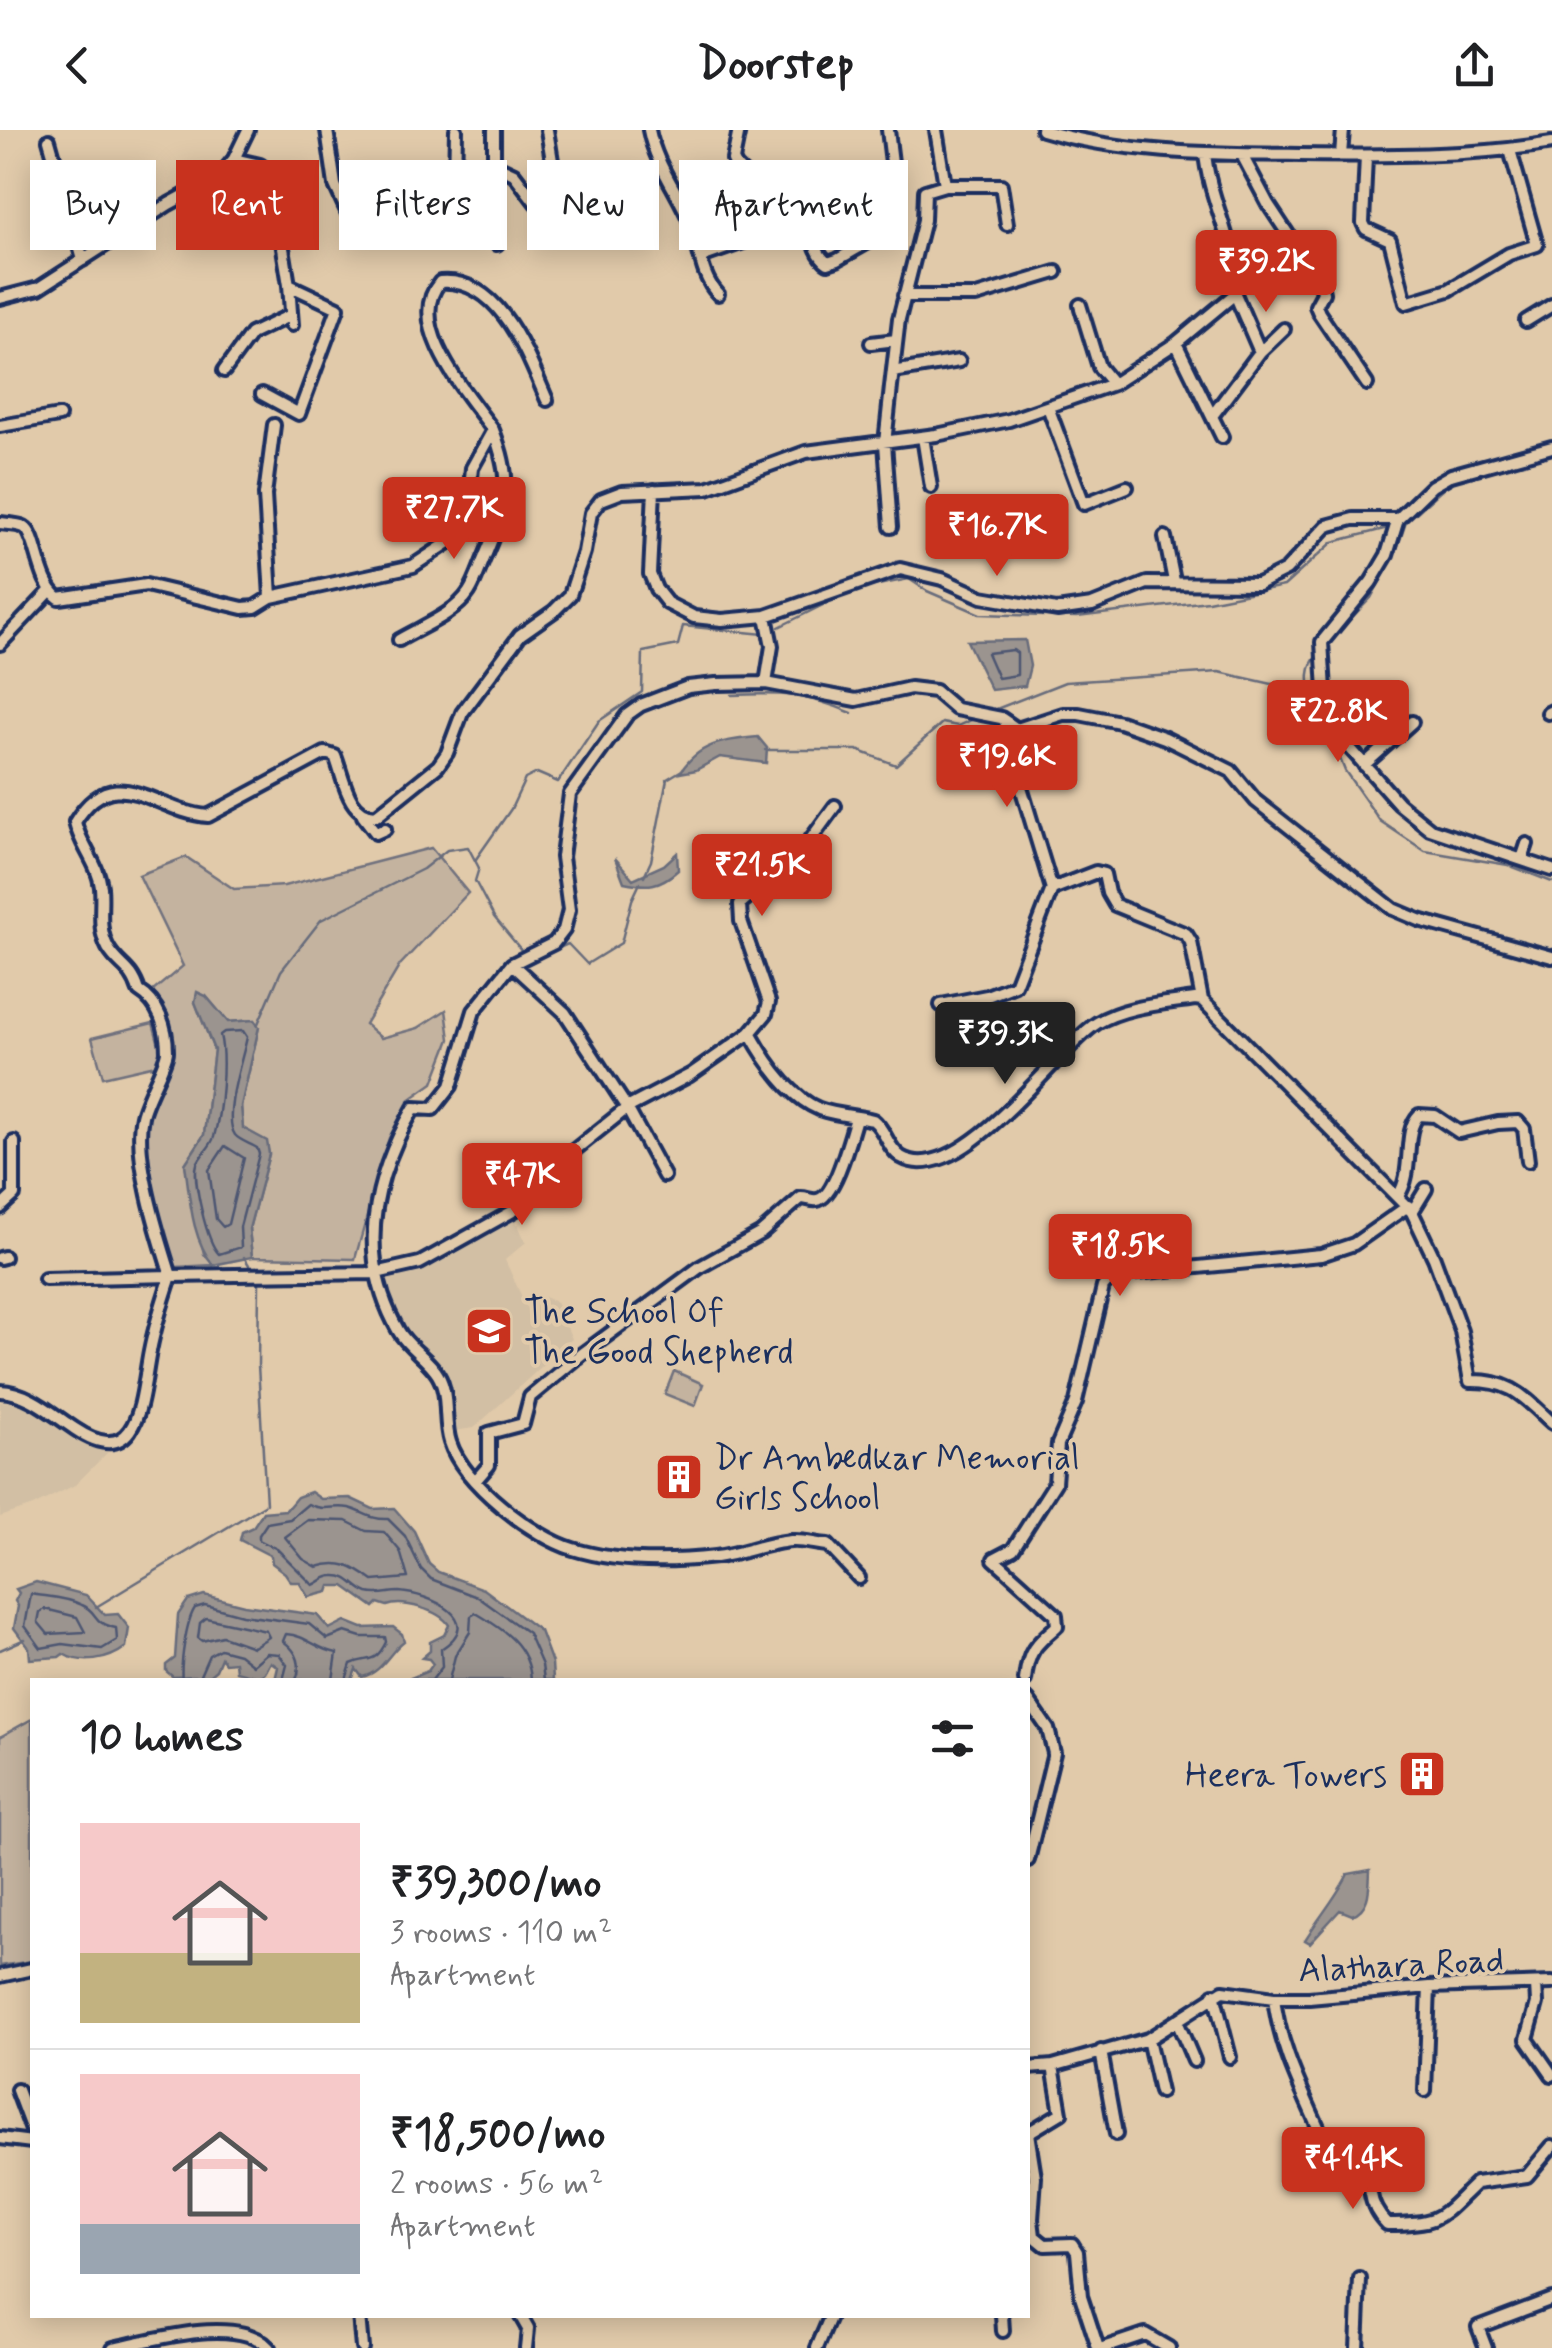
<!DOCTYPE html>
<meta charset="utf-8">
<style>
:root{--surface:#fff;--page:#f6f6f6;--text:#202124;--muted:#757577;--line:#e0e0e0;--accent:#c8321e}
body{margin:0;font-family:Mynerve,sans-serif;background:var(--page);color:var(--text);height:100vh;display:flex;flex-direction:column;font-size:38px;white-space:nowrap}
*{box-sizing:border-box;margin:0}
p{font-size:32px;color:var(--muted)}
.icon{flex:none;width:55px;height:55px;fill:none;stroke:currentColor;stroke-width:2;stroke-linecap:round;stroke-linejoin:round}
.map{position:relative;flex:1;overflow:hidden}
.details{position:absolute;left:30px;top:1548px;width:1000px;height:640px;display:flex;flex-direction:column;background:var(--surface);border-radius:0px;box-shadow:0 5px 25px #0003}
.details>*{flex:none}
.guide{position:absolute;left:30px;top:30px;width:1000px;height:90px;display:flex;gap:20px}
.price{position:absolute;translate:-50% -85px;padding:0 22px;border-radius:10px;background:var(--accent);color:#fff;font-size:32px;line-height:65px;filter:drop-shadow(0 2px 5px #0008)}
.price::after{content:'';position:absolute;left:50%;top:60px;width:30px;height:22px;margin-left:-15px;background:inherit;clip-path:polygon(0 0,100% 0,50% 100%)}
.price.on{background:#222;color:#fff}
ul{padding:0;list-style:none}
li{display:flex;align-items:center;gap:30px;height:250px;padding:0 50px}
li+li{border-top:2px solid var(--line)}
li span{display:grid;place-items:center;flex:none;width:280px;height:200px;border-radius:0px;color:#555}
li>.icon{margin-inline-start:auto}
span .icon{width:120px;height:120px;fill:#fffc;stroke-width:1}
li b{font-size:42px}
h2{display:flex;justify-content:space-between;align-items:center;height:120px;padding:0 50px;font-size:42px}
.chip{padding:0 35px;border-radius:0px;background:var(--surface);box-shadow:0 5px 25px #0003;font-size:35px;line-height:90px}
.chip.on{background:var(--accent);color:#fff}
header{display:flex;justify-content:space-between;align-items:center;height:130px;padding:0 50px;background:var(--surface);font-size:45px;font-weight:800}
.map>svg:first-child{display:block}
</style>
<header><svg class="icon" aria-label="back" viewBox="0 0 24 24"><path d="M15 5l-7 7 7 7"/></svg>Doorstep<svg class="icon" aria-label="share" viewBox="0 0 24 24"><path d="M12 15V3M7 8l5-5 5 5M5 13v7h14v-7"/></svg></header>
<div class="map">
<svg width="1552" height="2218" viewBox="0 0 1552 2218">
<rect width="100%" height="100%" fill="#e1caaa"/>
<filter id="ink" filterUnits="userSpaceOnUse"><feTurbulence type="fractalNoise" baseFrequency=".01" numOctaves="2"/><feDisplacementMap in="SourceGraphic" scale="20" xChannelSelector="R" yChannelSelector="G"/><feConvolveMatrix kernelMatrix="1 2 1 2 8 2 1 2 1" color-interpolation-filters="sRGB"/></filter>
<g filter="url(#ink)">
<path fill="#d2bfa4" d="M 514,1087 L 526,1112 L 505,1130 L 527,1178 L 541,1166 L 556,1172 L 572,1209 L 474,1298 L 454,1301 L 447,1254 L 440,1237 L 402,1194 L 385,1147 L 420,1137 Z
M 23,1271 L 108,1322 L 75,1355 L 33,1376 L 0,1387 L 0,1272 Z"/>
<path fill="#c4b39f" stroke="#70717e" stroke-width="2.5" d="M 431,718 L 468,763 L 400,835 L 365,894 L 381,908 L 418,898 L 446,880 L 450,909 L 433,953 L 409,970 L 389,1008 L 355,1129 L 252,1127 L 249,1099 L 269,1024 L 266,1011 L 243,999 L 241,976 L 259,897 L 254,890 L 228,892 L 206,866 L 195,872 L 214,920 L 204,1005 L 185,1034 L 204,1124 L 213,1135 L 176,1137 C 162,1102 143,1029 147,992 C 150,965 165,935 174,909 L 153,861 L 183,836 L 139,745 L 186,727 L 234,759 L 284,756 Z
M 153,893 L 164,933 L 103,947 L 92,908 Z
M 674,1241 L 703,1254 L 695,1276 L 665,1264 Z
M 32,1589 L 32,1831 L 0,1836 L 0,1607 Z"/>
<path fill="#9b948f" stroke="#686c7b" stroke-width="2.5" d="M 1025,510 L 1030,536 L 1025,556 L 991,560 L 967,511 Z
M 758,607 L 767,618 L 766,633 L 720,627 L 696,640 L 680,643 C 698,613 725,610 758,607 Z
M 677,723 L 678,740 C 659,757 648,757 624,752 L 615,728 L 633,749 L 664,735 Z
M 197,862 L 206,866 L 228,892 L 254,890 L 259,897 L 241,976 L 243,998 L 267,1011 L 269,1024 L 249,1099 L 252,1127 L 213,1135 C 191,1107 190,1068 185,1034 L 204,1005 L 214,920 L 195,872 Z
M 311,1362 L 321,1369 L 350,1368 L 373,1379 L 394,1378 L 414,1401 L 429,1434 L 438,1442 L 484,1459 L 540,1501 L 552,1533 L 553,1550 L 406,1550 L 428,1541 L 433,1534 L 429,1529 L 422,1528 L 430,1521 L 430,1512 L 444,1505 L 449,1495 C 439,1480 403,1470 387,1476 L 378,1473 L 374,1477 L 344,1456 L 330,1456 L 328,1462 L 308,1467 L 299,1452 L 291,1452 L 285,1443 L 272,1433 L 271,1426 L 240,1410 L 242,1402 L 253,1397 L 263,1382 L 286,1380 L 297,1367 Z
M 36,1452 L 86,1465 L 105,1485 L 118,1484 L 129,1498 L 126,1517 C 108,1531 82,1535 63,1524 L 59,1527 L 30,1529 L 29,1518 L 14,1498 L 18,1476 L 15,1471 L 19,1463 L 16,1459 Z
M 204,1465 L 244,1475 L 317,1485 L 329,1499 L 345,1491 L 362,1498 L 393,1497 L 402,1504 L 404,1511 C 389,1522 382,1543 362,1547 L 356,1539 L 352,1550 L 275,1550 L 278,1537 L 271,1532 L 265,1543 L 258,1547 L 236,1541 L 235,1532 L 225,1533 L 221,1528 L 216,1540 L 204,1550 L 194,1546 L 173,1547 L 166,1541 L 166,1535 L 175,1528 L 178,1485 L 188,1470 Z
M 1370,1740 C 1369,1757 1371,1778 1352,1785 L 1340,1780 L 1310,1813 L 1305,1810 C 1319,1787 1336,1768 1348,1744 Z"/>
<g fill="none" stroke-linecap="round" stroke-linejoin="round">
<path stroke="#4e5772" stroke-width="2.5" d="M 1013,520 L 1017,523 L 1017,545 L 998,548 L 987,523 Z
M 243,901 L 247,907 C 243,928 222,987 235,1005 C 240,1011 251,1014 257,1018 L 259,1024 L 240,1097 L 241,1117 L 219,1124 C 207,1113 192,1049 197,1034 C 201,1024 211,1017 214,1007 C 221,981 226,929 220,905 L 224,902 Z
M 225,1016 L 244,1028 L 228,1094 L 223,1097 L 216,1089 L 209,1040 Z
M 308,1390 L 346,1391 L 366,1401 L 384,1402 L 400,1421 L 408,1448 L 373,1451 C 354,1437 341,1429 317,1437 L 303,1429 L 285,1407 Z
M 31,1464 C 47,1467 66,1467 82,1475 C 99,1482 91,1493 116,1498 L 117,1510 L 102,1519 L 63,1514 L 41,1518 L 25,1496 Z
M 45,1479 L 77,1487 L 85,1502 L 48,1504 L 38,1492 L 40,1482 Z
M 206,1488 L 266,1501 L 269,1507 L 253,1517 L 222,1506 L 202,1511 L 198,1508 L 200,1493 Z
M 182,1550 C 180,1535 186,1491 195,1478 L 205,1475 L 242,1485 L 309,1494 L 327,1509 L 345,1502 L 361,1507 L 385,1507 L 386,1512 C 375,1535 368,1526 351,1534 L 346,1550
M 198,1550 L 209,1525 L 220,1519 L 239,1524 L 253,1535 L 267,1523 L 279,1524 L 287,1535 L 283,1550
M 296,1550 C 303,1533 297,1521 283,1511 L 286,1504 C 306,1505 317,1520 337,1523 L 333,1550
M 432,1550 L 442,1537 L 441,1519 C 488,1489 429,1464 399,1462 C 389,1462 379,1466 368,1463 C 354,1458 351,1445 334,1446 C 324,1446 321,1452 313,1455 L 277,1419 L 259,1410 L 259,1405 L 267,1393 L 290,1389 L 308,1374 C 323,1382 334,1375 349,1378 C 364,1382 371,1390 388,1389 L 405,1406 L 421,1439 L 431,1449 L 478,1467 L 528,1503 L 542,1535 L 544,1550
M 449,1550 L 455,1526 L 470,1502 L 471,1486 L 476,1483 C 503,1499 529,1515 531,1550"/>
<path stroke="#686c7b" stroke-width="2.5" d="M 857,459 L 909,449 L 927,461 L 980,484 L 1077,487 L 1208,471 L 1284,456 L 1333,412 L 1388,398
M 779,497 L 845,464
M 1330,510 L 1371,468 L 1396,422 L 1406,392 L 1444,358
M 732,565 C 782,563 804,563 852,583
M 1313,577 C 1310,557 1303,541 1318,524
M 994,580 L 1065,552 L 1219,542 L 1281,556 L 1323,586 L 1345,641 L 1380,691 L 1425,721 L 1508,735 L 1552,752
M 765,620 L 857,620 L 896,635 L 942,593 L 958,596 L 973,589
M 476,729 L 511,679 L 525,649 L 537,643 L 558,652 L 599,591 L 642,562 L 643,522 L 678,515 L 683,496 L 764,504
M 644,746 L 651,731 L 667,649 L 682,640
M 536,828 L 568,814 L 587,834 L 621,813 L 632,770 L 640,753
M 257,896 L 281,841 L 321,790 L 423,739 L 447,720 L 468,717 L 479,738 L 475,751 L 494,787 L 522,821
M 244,1127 L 249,1135
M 96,1477 L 266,1374 L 258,1235 L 259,1154
M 0,1520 L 25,1509"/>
<g stroke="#1b2f5e" stroke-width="18">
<path id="minor" d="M 327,0 L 335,55 L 351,90
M 456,0 L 455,53 L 458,71 L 471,78 L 497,114
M 494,0 L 494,29 L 497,36 L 514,44 L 536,73
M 547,0 L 552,31
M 649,0 C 656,36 679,63 692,96 C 700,119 701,147 718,164
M 739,0 L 733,30 L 736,36 L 773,73
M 888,0 L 896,65
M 1042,0 C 1122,24 1216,24 1300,25 C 1385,26 1468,27 1552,13
M 49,10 L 83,130
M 1242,25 L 1268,74 L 1321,154 L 1323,163 L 1316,176 L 1319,183 L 1367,254
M 1341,25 L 1343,0
M 1366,26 L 1363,93 L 1366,99 L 1390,110 L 1406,173 L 1449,160 L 1509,124 L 1537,115 L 1510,20
M 234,29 L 260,35 L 271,44 L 289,155 L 292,195
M 945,55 L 1001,55 L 1007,94
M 896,65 L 891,99 L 837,130 L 828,133 C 818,127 813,111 812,100 C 841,69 856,67 896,65 Z
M 701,127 L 752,109
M 1235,164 L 1260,222
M 904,166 L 976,166 L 1056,142
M 0,168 L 39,158 L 169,74 L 220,46 L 234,29 L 248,0
M 1080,175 L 1099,237 L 1113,254
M 1526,191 L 1552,175
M 871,213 L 896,210
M 1176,213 L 1222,307
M 224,241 L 251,204 L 291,185
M 893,242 L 959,231
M 262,264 L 299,284 L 338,178 L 289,155
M 1048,277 L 1084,374 L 1127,357
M 1212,286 L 1260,222 L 1284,199
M 0,296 L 59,286
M 923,307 L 931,357
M 1552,317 L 1451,345 L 1432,356 L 1398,389 L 1387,425 L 1371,452 L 1322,512 L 1325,560 L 1342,609 L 1399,674 L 1430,699 L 1552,740
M 654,360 L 650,444 L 656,459 L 667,473 L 694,487 L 722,490 L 766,486 L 900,439 L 942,449 L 982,467 L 1057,480 L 1092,475 L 1147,453 L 1258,454 L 1286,440 L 1327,396 L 1353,389 L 1398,389
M 0,393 C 7,394 18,394 24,397 C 38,405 37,452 59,468 L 146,455 L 243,478 L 255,477 L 271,467 L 413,436 L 449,412 L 467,386 L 472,338 L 493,300 C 468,265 404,194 440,152 C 500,147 527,224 547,270
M 891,397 L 885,313 L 891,257 L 899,189 L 924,90 L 925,61 L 945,55 L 936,0
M 1165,407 L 1174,451
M 271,467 L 265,365 L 274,295
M 399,510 C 421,497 455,484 469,462 C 476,451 480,437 485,426 C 507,374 514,354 493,300
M 0,514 L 50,461
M 766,553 L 772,516 L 766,486
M 1548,583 L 1552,581
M 1005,591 L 1014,634 L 1052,759
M 1364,635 L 1412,592
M 363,686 L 376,703 L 385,699
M 1522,729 L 1527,714
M 512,834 L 565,883 L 627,978 L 664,1046
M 941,875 L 987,866 L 1015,855 L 1052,759 L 1096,742 L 1104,744 L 1108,763 L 1115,775 L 1186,804 L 1191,812 L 1202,870
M 750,903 L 766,884 L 769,872 L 741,791 L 740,774 L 803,720 L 835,676
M 1398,1066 C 1415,1041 1402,1002 1419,985 L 1435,986 L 1459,1002 L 1498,993 L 1518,992 L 1524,999 L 1528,1031
M 0,1078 L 14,1065 L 14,1012
M 1412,1082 L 1426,1059
M 0,1128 L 4,1127
M 45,1149 L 171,1146 C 158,1105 133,1027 142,986 C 146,968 167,932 167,921 C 167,898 159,873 139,861 C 131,836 119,837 108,818 C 97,797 103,779 101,757 C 98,733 80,715 75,692 C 115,627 154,682 208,686 L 325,623 L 335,626 C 344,649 348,686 376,686 L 438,636 L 447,623 L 462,583 L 506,524 L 520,505 L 554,481 L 570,465 L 584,422 L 591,383 L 601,370 L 622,362 L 707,358 L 806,322 L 936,305 L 1009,290 L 1113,254 L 1176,213 L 1235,164 C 1238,117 1209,70 1205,23
M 0,1261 C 29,1262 52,1284 75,1299 C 141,1343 141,1266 150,1221 C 155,1195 163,1170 171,1146 L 376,1143 L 420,1133 L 522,1076 L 572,1022 L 627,978 L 690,945 L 750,903 C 765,930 790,967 819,979 C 836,985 856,986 873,990 C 886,1000 887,1018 901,1027 C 960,1061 1056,919 1097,893 C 1125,876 1163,874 1195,869 L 1202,870 L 1412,1082 L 1434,1128 L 1461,1201 L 1470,1251 C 1511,1250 1523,1266 1552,1293
M 476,1350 L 489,1335 L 489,1303 L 523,1294 L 530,1267 L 582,1224 L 700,1137 L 761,1103 L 801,1068 C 807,1068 812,1071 817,1070 C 835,1068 851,1004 856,988
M 859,1448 L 828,1415 C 816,1414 803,1410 791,1411 C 766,1413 741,1424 716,1427 C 670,1432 618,1433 573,1419 C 533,1407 463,1353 450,1312 C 443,1291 450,1265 438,1245 C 428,1228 408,1218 398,1200 C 356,1126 373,1048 414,978 L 433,979 L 451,956 L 474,881 L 512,834 L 554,813 L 564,800 L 569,780 L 562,727 L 570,664 L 627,585 L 641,575 L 688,557 L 716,554 L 766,553 L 856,570 L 910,558 L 935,561 L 956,579 L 1001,588 L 1017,599 L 1063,584 L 1079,584 L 1120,592 L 1165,608 L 1231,641 L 1256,671 L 1393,779 L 1419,790 L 1552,827
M 1025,1550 C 1028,1520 1036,1514 1057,1496 L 1056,1485 L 994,1429 L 1013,1419 L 1055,1353 L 1058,1314 L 1076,1272 L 1103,1157 L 1109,1150 L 1126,1144 L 1321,1125 L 1354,1114 L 1408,1076
M 1028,1570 L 1048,1599 L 1054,1623 L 1028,1730
M 0,1846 L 32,1839
M 1536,1855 L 1537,1873 L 1527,1909 L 1552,1945
M 1214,1864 L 1230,1927
M 1274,1868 C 1280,1919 1302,1960 1322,2006 C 1340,2010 1355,2005 1373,2010 C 1371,2042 1362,2070 1387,2094 C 1442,2094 1439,2088 1476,2053 L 1527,2046 L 1552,2016
M 1177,1891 L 1194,1931
M 1148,1909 L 1160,1962
M 1101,1921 L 1116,2004
M 1053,1936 L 1061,1983 L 1028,2003 L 1035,2047 L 1032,2089 L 1034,2106 L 1045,2115 L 1072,2114 L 1077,2122 L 1081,2166 L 1098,2218
M 1028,1938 L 1053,1936 L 1148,1909 L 1223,1861 L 1274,1868 L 1309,1868 L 1429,1857 L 1552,1853
M 17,1960 L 32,2000
M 1425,1961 L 1429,1857
M 0,2008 L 32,2012
M 359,2185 L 362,2218
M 520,2185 L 528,2199 L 526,2218
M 1002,2185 L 1003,2201
M 113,2218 C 153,2210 239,2184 269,2218
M 817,2218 L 831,2185
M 1103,2218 L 1145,2204 L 1169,2218
M 1357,2218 L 1360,2149
M 1486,2218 L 1478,2197 L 1552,2169"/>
</g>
<use href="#minor" stroke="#e1caaa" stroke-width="10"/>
</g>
</g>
<defs>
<g id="school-square" transform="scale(2.5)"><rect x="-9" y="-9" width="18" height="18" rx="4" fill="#c8321e" stroke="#e1caaa"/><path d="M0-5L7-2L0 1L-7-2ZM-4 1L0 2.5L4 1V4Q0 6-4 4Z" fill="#fff"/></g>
<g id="building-square" transform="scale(2.5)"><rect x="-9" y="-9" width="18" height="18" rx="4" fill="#c8321e" stroke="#e1caaa"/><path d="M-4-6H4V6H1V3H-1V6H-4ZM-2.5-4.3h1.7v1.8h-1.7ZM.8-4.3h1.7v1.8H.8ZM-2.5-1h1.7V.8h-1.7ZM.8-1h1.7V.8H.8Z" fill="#fff"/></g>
</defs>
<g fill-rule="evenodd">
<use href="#school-square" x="489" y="1201"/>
<use href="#building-square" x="679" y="1347"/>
<use href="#building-square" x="1422" y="1644"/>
</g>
<g text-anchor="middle" stroke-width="8" stroke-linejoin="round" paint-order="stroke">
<g font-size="35" fill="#1b2f5e" stroke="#e1caaa" text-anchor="start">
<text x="524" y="1193">The School Of<tspan x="524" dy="40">The Good Shepherd</tspan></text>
<text x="714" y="1339">Dr Ambedkar Memorial<tspan x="714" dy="40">Girls School</tspan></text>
<text x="1387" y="1656" text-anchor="end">Heera Towers</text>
</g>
<g font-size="35" fill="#1b2f5e" stroke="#e1caaa">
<text transform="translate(1401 1834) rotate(-3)" y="12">Alathara Road</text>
</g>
</g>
</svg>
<b class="price" style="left:1266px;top:185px">₹39.2K</b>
<b class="price" style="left:454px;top:432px">₹27.7K</b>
<b class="price" style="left:997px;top:449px">₹16.7K</b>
<b class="price" style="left:1338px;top:635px">₹22.8K</b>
<b class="price" style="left:1007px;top:680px">₹19.6K</b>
<b class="price" style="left:762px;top:789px">₹21.5K</b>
<b class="price on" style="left:1005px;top:957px">₹39.3K</b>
<b class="price" style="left:522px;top:1098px">₹47K</b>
<b class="price" style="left:1120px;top:1169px">₹18.5K</b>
<b class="price" style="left:1353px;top:2082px">₹41.4K</b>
<div class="guide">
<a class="chip">Buy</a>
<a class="chip on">Rent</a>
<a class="chip">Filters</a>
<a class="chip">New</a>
<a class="chip">Apartment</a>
</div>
<section class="details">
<h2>10 homes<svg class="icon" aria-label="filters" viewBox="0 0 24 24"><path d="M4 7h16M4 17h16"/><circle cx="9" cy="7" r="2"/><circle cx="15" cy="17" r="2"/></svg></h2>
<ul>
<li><span style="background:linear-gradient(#f6c9c9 65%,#c2b280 0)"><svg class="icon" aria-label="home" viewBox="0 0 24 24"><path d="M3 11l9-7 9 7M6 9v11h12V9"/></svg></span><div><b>₹39,300/mo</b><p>3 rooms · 110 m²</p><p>Apartment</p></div></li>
<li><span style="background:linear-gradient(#f6c9c9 75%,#9aa5b1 0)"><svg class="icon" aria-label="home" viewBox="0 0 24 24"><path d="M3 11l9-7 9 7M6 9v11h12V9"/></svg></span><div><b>₹18,500/mo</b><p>2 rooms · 56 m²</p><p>Apartment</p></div></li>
</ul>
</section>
</div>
